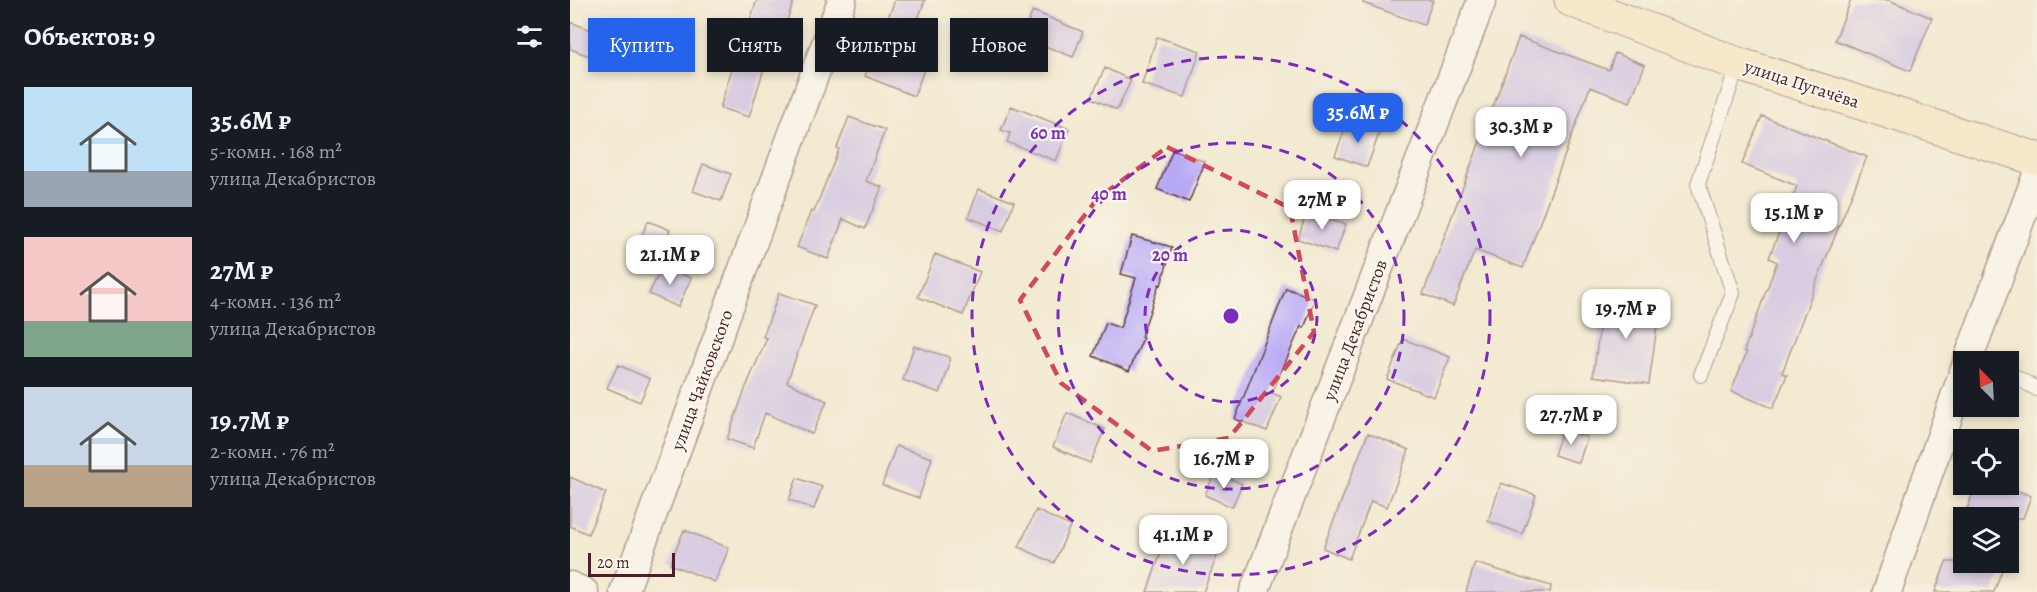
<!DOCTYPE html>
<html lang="ru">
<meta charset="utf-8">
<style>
:root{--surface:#171b24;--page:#242831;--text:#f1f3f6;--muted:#9ea1a6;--accent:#2563eb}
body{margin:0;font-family:Alegreya,serif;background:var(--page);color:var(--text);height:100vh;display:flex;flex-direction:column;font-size:22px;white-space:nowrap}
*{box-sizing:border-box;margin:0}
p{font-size:20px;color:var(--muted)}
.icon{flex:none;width:33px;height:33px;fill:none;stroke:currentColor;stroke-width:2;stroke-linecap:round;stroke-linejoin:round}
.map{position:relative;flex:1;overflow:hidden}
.sheet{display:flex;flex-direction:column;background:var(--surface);width:570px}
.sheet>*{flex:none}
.top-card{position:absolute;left:18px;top:18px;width:570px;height:54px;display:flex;gap:12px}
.needle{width:39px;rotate:336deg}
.tools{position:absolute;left:1383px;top:351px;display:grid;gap:12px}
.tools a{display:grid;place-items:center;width:66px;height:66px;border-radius:0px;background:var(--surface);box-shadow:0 3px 9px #0003;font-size:30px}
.scale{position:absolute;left:18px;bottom:15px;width:87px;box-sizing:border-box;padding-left:6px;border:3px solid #4a1f2b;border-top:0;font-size:16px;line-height:21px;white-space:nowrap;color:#4a1f2b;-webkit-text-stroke:4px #fbf7ec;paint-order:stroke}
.price{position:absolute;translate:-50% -51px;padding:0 14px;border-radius:12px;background:#fff;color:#222;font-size:20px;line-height:39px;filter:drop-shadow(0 2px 3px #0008)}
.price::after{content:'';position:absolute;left:50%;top:36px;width:18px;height:14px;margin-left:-9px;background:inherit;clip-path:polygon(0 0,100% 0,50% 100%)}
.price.current{background:var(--accent);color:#fff}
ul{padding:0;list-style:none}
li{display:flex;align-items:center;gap:18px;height:150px;padding:0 24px}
li span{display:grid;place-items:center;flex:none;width:168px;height:120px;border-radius:0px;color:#555}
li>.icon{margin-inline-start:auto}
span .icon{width:72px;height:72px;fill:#fffc;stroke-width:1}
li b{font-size:26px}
h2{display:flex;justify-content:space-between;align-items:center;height:72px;padding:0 24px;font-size:26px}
.tag{padding:0 21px;border-radius:0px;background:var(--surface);box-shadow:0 3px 9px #0003;font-size:21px;line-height:54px}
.tag.current{background:var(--accent);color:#fff}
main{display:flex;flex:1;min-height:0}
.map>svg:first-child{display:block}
</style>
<main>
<section class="sheet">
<h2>Объектов: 9<svg class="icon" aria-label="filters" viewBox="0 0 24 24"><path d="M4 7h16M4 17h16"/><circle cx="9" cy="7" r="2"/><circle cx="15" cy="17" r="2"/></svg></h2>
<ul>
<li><span style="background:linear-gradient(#bfe0f5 70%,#9aa5b1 0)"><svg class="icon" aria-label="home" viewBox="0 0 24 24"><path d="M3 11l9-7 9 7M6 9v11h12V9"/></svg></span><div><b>35.6M ₽</b><p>5-комн. · 168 m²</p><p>улица Декабристов</p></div></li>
<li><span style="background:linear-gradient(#f6c9c9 70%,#7fa58c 0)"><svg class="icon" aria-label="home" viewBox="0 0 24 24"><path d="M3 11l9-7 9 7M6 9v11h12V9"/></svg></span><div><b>27M ₽</b><p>4-комн. · 136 m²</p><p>улица Декабристов</p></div></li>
<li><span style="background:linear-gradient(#c9d6e8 65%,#b9a48a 0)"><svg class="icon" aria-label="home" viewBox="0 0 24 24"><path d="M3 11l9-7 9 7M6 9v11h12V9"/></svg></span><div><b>19.7M ₽</b><p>2-комн. · 76 m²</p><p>улица Декабристов</p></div></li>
</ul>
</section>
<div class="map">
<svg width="1467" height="592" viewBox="0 0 1467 592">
<rect width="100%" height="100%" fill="#fbf7ec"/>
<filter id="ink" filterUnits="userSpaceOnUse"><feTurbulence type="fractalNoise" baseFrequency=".0167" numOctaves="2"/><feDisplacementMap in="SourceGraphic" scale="12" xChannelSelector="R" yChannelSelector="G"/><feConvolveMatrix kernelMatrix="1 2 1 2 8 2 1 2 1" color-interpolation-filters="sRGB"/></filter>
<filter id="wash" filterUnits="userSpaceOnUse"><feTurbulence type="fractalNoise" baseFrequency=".008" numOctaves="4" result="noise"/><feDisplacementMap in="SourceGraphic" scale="24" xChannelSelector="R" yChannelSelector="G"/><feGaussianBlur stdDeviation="1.35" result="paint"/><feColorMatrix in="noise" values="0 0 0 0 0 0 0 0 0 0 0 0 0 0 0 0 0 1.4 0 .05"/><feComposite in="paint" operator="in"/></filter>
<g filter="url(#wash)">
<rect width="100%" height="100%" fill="#f3ead2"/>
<g id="blocks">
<path fill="#b8a9f5" d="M 187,0 L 224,0 L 215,26 L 213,25 L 198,66 L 195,65 L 179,117 L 150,108 L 170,42 L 172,43 Z
M 325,0 L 355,0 L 341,38 L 363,47 L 344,96 L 295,76 Z
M 793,0 L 863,0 L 854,25 L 793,3 Z
M 1281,0 L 1319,0 L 1362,18 L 1340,71 L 1265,40 Z
M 463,11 L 513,32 L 503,57 L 452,37 Z
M 0,22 L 37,36 L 28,59 L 0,49 Z
M 587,37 L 630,51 L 615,97 L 572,84 Z
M 949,37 L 1039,70 L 1045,53 L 1075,65 L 1060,102 L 1020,87 L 953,268 L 905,250 L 883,306 L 853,294 Z
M 535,68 L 561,80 L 547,110 L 521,98 Z
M 441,106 L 499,129 L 486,161 L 437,142 L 440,133 L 431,130 Z
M 1192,116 L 1297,157 L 1248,278 L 1212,373 L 1217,375 L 1203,408 L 1161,391 L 1177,352 L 1174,351 L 1207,262 L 1199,258 L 1227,186 L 1172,164 Z
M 279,117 L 315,130 L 296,181 L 312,187 L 295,229 L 273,219 L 258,259 L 227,247 L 241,211 L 244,212 L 269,149 L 267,148 Z
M 778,120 L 810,131 L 797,167 L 765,156 Z
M 603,149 L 635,162 L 619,202 L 587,189 Z
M 133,164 L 161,174 L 151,201 L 123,191 Z
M 409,189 L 444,202 L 433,231 L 398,217 Z
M 737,211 L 776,224 L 766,252 L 728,239 Z
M 78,221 L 100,230 L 91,251 L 69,242 Z
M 562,236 L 602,247 L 591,285 L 589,284 L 571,337 L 573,338 L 559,371 L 523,356 L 536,323 L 550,328 L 566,278 L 551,274 Z
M 365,254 L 410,272 L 393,315 L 348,297 Z
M 92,266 L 121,278 L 108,307 L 79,294 Z
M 716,288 L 745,299 L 734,328 L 731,326 L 702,393 L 711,397 L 697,431 L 665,419 Z
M 209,293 L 245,305 L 217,382 L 257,401 L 242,434 L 195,413 L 183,448 L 157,439 L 176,387 L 197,338 L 193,337 Z
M 1034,296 L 1090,304 L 1079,384 L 1023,376 Z
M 833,339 L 880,357 L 864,397 L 817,379 Z
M 344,346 L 379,357 L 379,367 L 370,393 L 333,380 Z
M 48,365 L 80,379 L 70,402 L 37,388 Z
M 497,413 L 535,429 L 520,463 L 483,447 Z
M 992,430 L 1017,437 L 1009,463 L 984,455 Z
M 798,433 L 839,450 L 817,507 L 801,501 L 779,559 L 753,548 Z
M 326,446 L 362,458 L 349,498 L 312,485 Z
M 645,472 L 672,484 L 662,507 L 635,495 Z
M 0,477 L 36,493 L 18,534 L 0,526 Z
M 227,478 L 252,487 L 244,509 L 219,500 Z
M 931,483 L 966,495 L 952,534 L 918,521 Z
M 1406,484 L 1430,484 L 1461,496 L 1453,518 L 1394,518 Z
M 466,510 L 500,526 L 484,563 L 449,547 Z
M 114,530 L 159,548 L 145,582 L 100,564 Z
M 598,532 L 649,551 L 633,592 L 577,592 Z
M 1376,562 L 1435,562 L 1424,592 L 1365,592 Z
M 905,563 L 981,586 L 980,592 L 896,592 Z"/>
</g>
</g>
<g filter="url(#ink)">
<use href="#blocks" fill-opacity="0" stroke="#633d44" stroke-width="1.5"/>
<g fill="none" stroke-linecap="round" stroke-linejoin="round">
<g stroke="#633d44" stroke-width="16">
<path id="lane" d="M 1438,373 L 1467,389
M 1131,375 L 1163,293 L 1128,184 L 1168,64"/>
</g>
<g stroke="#633d44" stroke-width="31">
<path id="street" d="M 1397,362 L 1467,175
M 0,586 L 14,592
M 54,592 L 272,0
M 684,592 L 912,0
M 1317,592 L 1394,371"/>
</g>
<g stroke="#633d44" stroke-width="35">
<path id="secondary" d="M 1001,0 L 1168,64 L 1467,159"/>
</g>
<use href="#lane" stroke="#fff" stroke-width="14"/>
<use href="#street" stroke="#fff" stroke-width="28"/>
<use href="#secondary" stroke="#f8e7c3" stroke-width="33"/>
</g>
</g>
<path d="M0 0H1467V592H0ZM 597,147 L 720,208 L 744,332 L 659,438 L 582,451 L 491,383 L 450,300 L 527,199 Z" fill="#f3ead2" fill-opacity=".55" fill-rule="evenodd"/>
<path fill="none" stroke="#d1495b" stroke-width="4.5" stroke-dasharray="12 8" stroke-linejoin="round" d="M 597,147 L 720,208 L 744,332 L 659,438 L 582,451 L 491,383 L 450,300 L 527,199 Z"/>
<g fill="none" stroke="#7b2cbf" stroke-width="3" stroke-dasharray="10 8">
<circle cx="661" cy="316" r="86"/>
<circle cx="661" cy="316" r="173"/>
<circle cx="661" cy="316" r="259"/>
</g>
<g text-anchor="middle" stroke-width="4.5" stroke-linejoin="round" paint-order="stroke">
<g font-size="18" fill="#4a1f2b" stroke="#fbf7ec">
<text transform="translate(1232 84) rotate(18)" y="6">улица Пугачёва</text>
<text transform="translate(785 330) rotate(-69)" y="6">улица Декабристов</text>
<text transform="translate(132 380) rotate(-70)" y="6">улица Чайковского</text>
</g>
</g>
<circle cx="661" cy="316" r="9" fill="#7b2cbf" stroke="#fbf7ec" stroke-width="3"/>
<g font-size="18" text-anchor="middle" font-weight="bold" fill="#7b2cbf" stroke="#fbf7ec" stroke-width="4.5" stroke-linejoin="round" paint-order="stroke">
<text x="478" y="139">60 m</text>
<text x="539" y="200">40 m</text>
<text x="600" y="261">20 m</text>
</g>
</svg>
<div class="tools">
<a><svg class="needle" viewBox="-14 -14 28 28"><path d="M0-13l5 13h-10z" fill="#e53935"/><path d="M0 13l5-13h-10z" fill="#9ea1a6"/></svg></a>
<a><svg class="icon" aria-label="locate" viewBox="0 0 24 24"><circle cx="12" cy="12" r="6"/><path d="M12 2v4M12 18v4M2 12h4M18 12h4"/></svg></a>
<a><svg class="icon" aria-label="layers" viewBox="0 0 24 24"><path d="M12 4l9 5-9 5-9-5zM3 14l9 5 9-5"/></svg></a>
</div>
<div class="scale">20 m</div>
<b class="price current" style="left:788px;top:144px">35.6M ₽</b>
<b class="price" style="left:951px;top:158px">30.3M ₽</b>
<b class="price" style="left:752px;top:231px">27M ₽</b>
<b class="price" style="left:1224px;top:244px">15.1M ₽</b>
<b class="price" style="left:100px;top:286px">21.1M ₽</b>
<b class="price" style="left:1056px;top:340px">19.7M ₽</b>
<b class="price" style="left:1001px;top:446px">27.7M ₽</b>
<b class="price" style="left:654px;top:490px">16.7M ₽</b>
<b class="price" style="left:613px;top:566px">41.1M ₽</b>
<div class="top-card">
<a class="tag current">Купить</a>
<a class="tag">Снять</a>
<a class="tag">Фильтры</a>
<a class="tag">Новое</a>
</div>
</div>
</main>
